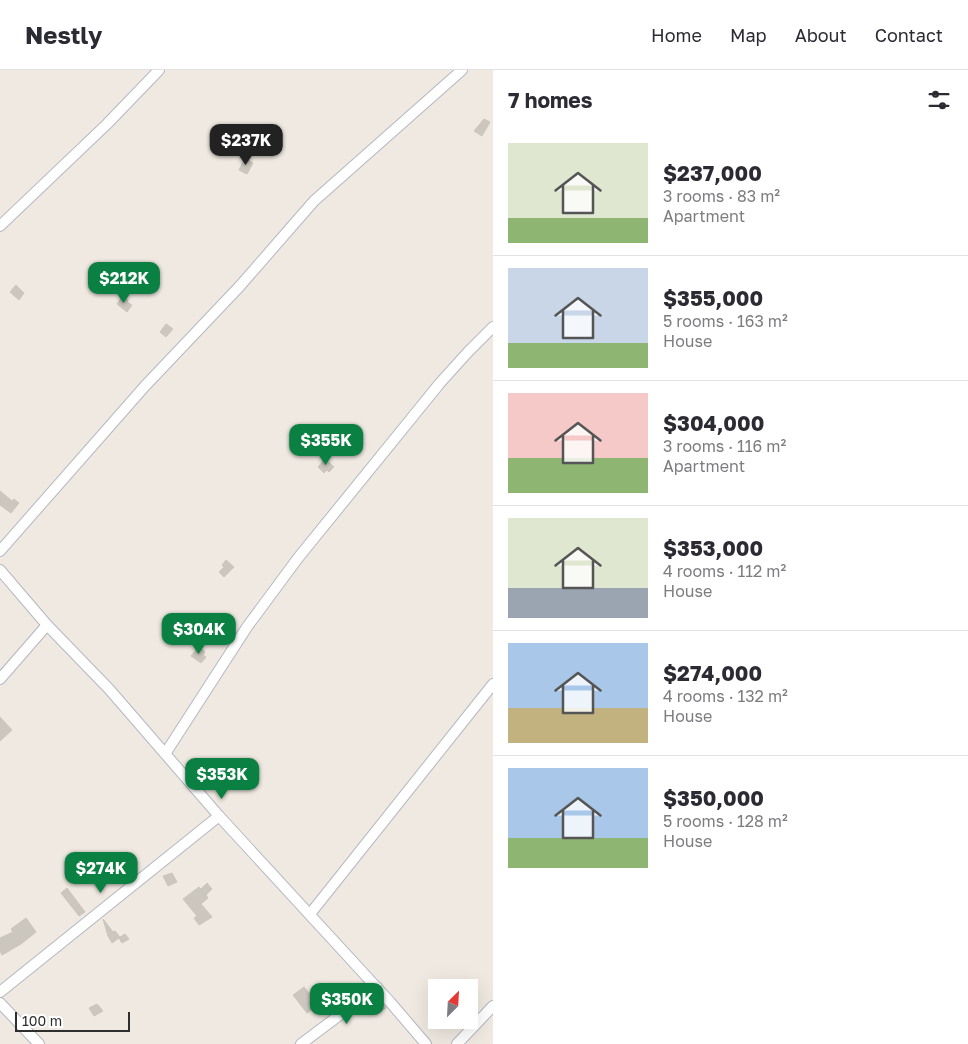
<!DOCTYPE html>
<meta charset="utf-8">
<style>
:root{--surface:#fff;--page:#f7f7f7;--text:#2b2b33;--muted:#7c7c81;--line:#e1e1e2;--accent:#0b8043}
body{margin:0;font-family:"Golos Text",sans-serif;background:var(--page);color:var(--text);height:100vh;display:flex;flex-direction:column;font-size:19px;white-space:nowrap}
*{box-sizing:border-box;margin:0}
p{font-size:16px;color:var(--muted)}
.icon{flex:none;width:28px;height:28px;fill:none;stroke:currentColor;stroke-width:2;stroke-linecap:round;stroke-linejoin:round}
.map{position:relative;flex:1;overflow:hidden}
.sheet{display:flex;flex-direction:column;background:var(--surface);width:475px}
.sheet>*{flex:none}
.needle{width:32px;rotate:24deg}
.tools{position:absolute;left:428px;top:909px;display:grid;gap:10px}
.tools a{display:grid;place-items:center;width:50px;height:50px;border-radius:0px;background:var(--surface);box-shadow:0 5px 20px #0002;font-size:25px}
.scale{position:absolute;left:15px;bottom:12px;width:115px;box-sizing:border-box;padding-left:5px;border:2px solid #2e2e2e;border-top:0;font-size:14px;line-height:18px;white-space:nowrap;color:#2e2e2e;-webkit-text-stroke:4px #fff;paint-order:stroke}
.price{position:absolute;translate:-50% -42px;padding:0 11px;border-radius:10px;background:var(--accent);color:#fff;font-size:16px;line-height:32px;filter:drop-shadow(0 1px 2px #0008)}
.price::after{content:'';position:absolute;left:50%;top:30px;width:15px;height:11px;margin-left:-8px;background:inherit;clip-path:polygon(0 0,100% 0,50% 100%)}
.price.current{background:#222;color:#fff}
ul{padding:0;list-style:none}
li{display:flex;align-items:center;gap:15px;height:125px;padding:0 15px}
li+li{border-top:1px solid var(--line)}
li span{display:grid;place-items:center;flex:none;width:140px;height:100px;border-radius:0px;color:#555}
li>.icon{margin-inline-start:auto}
span .icon{width:60px;height:60px;fill:#fffc;stroke-width:1}
li b{font-size:21px}
h2{display:flex;justify-content:space-between;align-items:center;height:60px;padding:0 15px;font-size:21px}
header{display:flex;align-items:center;gap:30px;box-sizing:border-box;height:70px;padding:0 25px;background:var(--surface);border-bottom:1px solid var(--line)}
header strong{font-size:24px}
nav{display:flex;gap:28px;margin-inline-start:auto;font-size:18px}
main{display:flex;flex:1;min-height:0}
.map>svg:first-child{display:block}
</style>
<header>
<strong>Nestly</strong>
<nav><a>Home</a><a>Map</a><a>About</a><a>Contact</a></nav>
</header>
<main>
<div class="map">
<svg width="493" height="974" viewBox="0 0 493 974">
<rect width="100%" height="100%" fill="#efe9e1"/>
<path fill="#cbc7bf" stroke="#cbc5ba" d="M 484,49 L 490,52 L 482,66 L 474,61 Z
M 245,88 L 253,93 L 247,104 L 239,100 Z
M 16,215 L 24,223 L 19,230 L 10,222 Z
M 123,226 L 128,230 L 127,232 L 132,235 L 127,242 L 117,234 Z
M 166,254 L 173,259 L 166,267 L 160,262 Z
M 325,389 L 334,397 L 329,402 L 327,400 L 324,403 L 318,397 Z
M 0,421 L 12,431 L 14,429 L 19,433 L 11,443 L 0,435 Z
M 226,490 L 234,497 L 224,507 L 219,502 L 224,497 L 222,495 Z
M 201,578 L 205,582 L 203,585 L 206,587 L 201,593 L 191,586 L 196,580 L 198,581 Z
M 0,647 L 12,660 L 0,671 Z
M 172,803 L 177,812 L 168,816 L 163,806 Z
M 207,813 L 212,819 L 206,825 L 208,828 L 201,834 L 212,847 L 199,855 L 194,848 L 197,846 L 183,829 L 199,817 L 201,819 Z
M 67,818 L 85,842 L 79,846 L 61,823 Z
M 26,848 L 36,862 L 21,874 L 2,885 L 0,881 L 0,868 L 13,862 L 11,859 Z
M 103,849 L 113,862 L 115,861 L 120,867 L 125,864 L 129,869 L 122,873 L 119,868 L 112,873 L 108,866 Z
M 304,917 L 319,935 L 307,943 L 293,925 Z
M 381,932 L 386,938 L 376,945 L 372,939 Z
M 97,934 L 103,941 L 94,946 L 89,938 Z"/>
<g fill="none" stroke-linecap="round" stroke-linejoin="round">
<g stroke="#b4b7c1" stroke-width="12">
<path id="minor" d="M 0,156 L 107,54 L 159,0
M 0,481 L 145,316 L 239,217 L 314,131 L 462,0
M 0,500 L 47,555 L 109,619 L 219,746 L 390,932 L 426,974
M 0,609 L 47,555
M 165,684 L 247,557 L 298,488 L 440,313 L 468,282 L 493,257
M 310,844 L 493,614
M 0,922 L 219,746
M 0,933 L 39,974
M 301,974 L 377,917
M 457,974 L 493,936"/>
</g>
<use href="#minor" stroke="#fff" stroke-width="10"/>
</g>
</svg>
<div class="tools">
<a><svg class="needle" viewBox="-14 -14 28 28"><path d="M0-13l5 13h-10z" fill="#e53935"/><path d="M0 13l5-13h-10z" fill="#7c7c81"/></svg></a>
</div>
<div class="scale">100 m</div>
<b class="price current" style="left:246px;top:96px">$237K</b>
<b class="price" style="left:124px;top:234px">$212K</b>
<b class="price" style="left:326px;top:396px">$355K</b>
<b class="price" style="left:199px;top:585px">$304K</b>
<b class="price" style="left:222px;top:730px">$353K</b>
<b class="price" style="left:101px;top:824px">$274K</b>
<b class="price" style="left:347px;top:955px">$350K</b>
</div>
<section class="sheet">
<h2>7 homes<svg class="icon" aria-label="filters" viewBox="0 0 24 24"><path d="M4 7h16M4 17h16"/><circle cx="9" cy="7" r="2"/><circle cx="15" cy="17" r="2"/></svg></h2>
<ul>
<li><span style="background:linear-gradient(#dfe7d0 75%,#8fb573 0)"><svg class="icon" aria-label="home" viewBox="0 0 24 24"><path d="M3 11l9-7 9 7M6 9v11h12V9"/></svg></span><div><b>$237,000</b><p>3 rooms · 83 m²</p><p>Apartment</p></div></li>
<li><span style="background:linear-gradient(#c9d6e8 75%,#8fb573 0)"><svg class="icon" aria-label="home" viewBox="0 0 24 24"><path d="M3 11l9-7 9 7M6 9v11h12V9"/></svg></span><div><b>$355,000</b><p>5 rooms · 163 m²</p><p>House</p></div></li>
<li><span style="background:linear-gradient(#f6c9c9 65%,#8fb573 0)"><svg class="icon" aria-label="home" viewBox="0 0 24 24"><path d="M3 11l9-7 9 7M6 9v11h12V9"/></svg></span><div><b>$304,000</b><p>3 rooms · 116 m²</p><p>Apartment</p></div></li>
<li><span style="background:linear-gradient(#dfe7d0 70%,#9aa5b1 0)"><svg class="icon" aria-label="home" viewBox="0 0 24 24"><path d="M3 11l9-7 9 7M6 9v11h12V9"/></svg></span><div><b>$353,000</b><p>4 rooms · 112 m²</p><p>House</p></div></li>
<li><span style="background:linear-gradient(#a9c7e8 65%,#c2b280 0)"><svg class="icon" aria-label="home" viewBox="0 0 24 24"><path d="M3 11l9-7 9 7M6 9v11h12V9"/></svg></span><div><b>$274,000</b><p>4 rooms · 132 m²</p><p>House</p></div></li>
<li><span style="background:linear-gradient(#a9c7e8 70%,#8fb573 0)"><svg class="icon" aria-label="home" viewBox="0 0 24 24"><path d="M3 11l9-7 9 7M6 9v11h12V9"/></svg></span><div><b>$350,000</b><p>5 rooms · 128 m²</p><p>House</p></div></li>
</ul>
</section>
</main>
